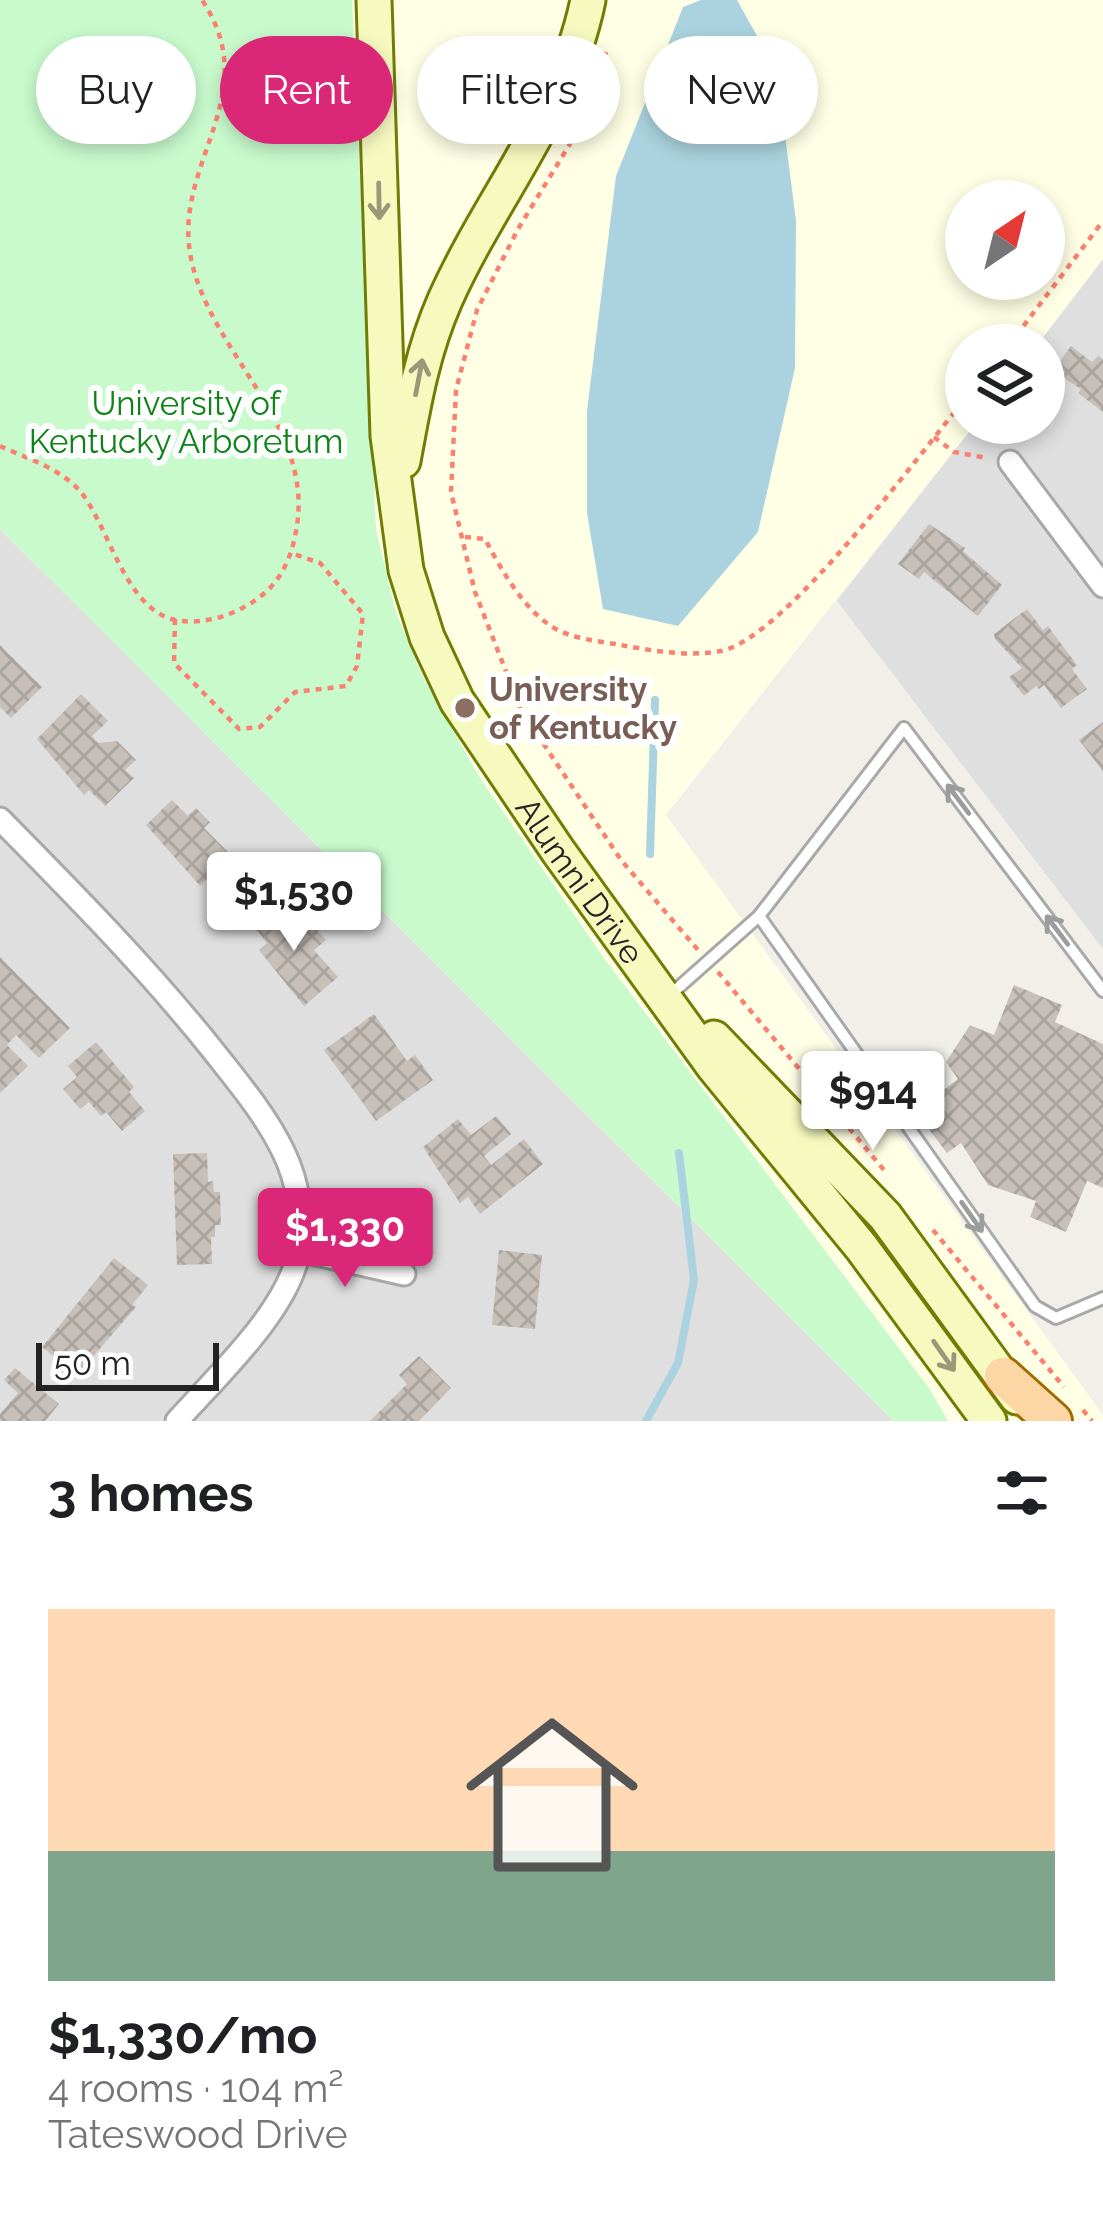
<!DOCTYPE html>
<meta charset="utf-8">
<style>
:root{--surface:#fff;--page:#f2f2f2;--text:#202124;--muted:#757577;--accent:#db2777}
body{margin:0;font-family:Raleway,sans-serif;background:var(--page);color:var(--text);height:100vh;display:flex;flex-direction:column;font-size:45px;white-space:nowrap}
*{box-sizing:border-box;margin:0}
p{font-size:39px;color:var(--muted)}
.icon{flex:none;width:66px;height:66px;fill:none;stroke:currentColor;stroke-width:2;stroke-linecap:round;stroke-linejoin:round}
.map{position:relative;height:1421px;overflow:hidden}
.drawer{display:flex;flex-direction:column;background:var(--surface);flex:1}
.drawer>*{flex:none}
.hud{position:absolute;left:36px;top:36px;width:1032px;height:108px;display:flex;gap:24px}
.needle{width:78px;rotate:35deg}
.fabs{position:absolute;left:945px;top:180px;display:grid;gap:24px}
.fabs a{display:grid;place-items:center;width:120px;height:120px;border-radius:50%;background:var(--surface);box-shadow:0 6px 18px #0003;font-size:60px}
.scale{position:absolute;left:36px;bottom:30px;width:183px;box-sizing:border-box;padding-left:12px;border:6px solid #222;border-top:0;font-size:33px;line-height:42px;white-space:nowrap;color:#222;-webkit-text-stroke:9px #fff;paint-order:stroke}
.price{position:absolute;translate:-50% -102px;padding:0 27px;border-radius:12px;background:#fff;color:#222;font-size:39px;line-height:78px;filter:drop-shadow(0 3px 6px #0008)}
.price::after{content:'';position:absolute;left:50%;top:72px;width:36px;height:27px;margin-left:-18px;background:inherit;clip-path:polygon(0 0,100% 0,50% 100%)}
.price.on{background:var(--accent);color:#fff}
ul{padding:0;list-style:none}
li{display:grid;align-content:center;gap:24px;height:636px;padding:0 48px}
li span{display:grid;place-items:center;height:372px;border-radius:0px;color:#555}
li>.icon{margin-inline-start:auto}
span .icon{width:216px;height:216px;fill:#fffc;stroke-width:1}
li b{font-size:51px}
h2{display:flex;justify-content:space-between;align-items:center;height:144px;padding:0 48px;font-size:51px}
.tag{padding:0 42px;border-radius:54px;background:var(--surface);box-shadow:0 6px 18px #0003;font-size:42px;line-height:108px}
.tag.on{background:var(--accent);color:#fff}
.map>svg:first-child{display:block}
</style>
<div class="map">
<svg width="1103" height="1421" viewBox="0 0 1103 1421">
<defs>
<pattern id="building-cross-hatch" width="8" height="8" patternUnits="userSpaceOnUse" patternTransform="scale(3)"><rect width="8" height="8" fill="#c7bfb8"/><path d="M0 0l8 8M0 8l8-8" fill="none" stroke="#aba49e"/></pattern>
</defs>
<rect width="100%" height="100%" fill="#f2efe9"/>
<path fill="#e0dfdf" d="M 1103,259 L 1103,949 L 837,601 L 976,423 L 1044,423 L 1044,345 L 1037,345 Z
M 0,529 L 894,1421 L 0,1421 Z"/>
<path fill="#ffffe5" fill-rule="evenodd" d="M 0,0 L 1103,0 L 1103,259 L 1037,345 L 966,345 L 966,423 L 976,423 L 666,815 L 1103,1415 L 1103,1421 L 894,1421 L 0,529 ZM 966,201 L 1044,201 L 1044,279 L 966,279 Z"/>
<path fill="#c8facc" d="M 0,0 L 352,0 L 376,529 L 395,610 L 423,678 L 480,778 L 606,961 L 929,1388 L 948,1421 L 894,1421 L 0,529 Z"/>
<path fill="#aad3df" d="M 701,0 L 737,0 L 777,72 L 796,221 L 795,368 L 758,532 L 678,626 L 603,609 L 587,513 L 587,411 L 616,176 L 683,7 Z"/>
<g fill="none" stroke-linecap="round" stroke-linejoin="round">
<path stroke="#aad3df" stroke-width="8" d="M 650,854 L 655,700
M 646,1421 L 678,1363 L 694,1280 L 679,1153"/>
</g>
<path fill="url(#building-cross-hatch)" d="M 1071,346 L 1092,362 L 1098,356 L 1103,360 L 1103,412 L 1078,393 L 1081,389 L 1053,371 Z
M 929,524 L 965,548 L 963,551 L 1002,585 L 978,616 L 924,572 L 919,579 L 898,564 Z
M 1027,609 L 1043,630 L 1048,626 L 1077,665 L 1072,669 L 1087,689 L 1061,708 L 1044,685 L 1039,689 L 1036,686 L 1024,696 L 1009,677 L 1022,668 L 995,639 L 994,634 Z
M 0,645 L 42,687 L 11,718 L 0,707 Z
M 81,694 L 108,721 L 92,736 L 98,743 L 117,741 L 136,760 L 125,770 L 134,778 L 105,806 L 89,790 L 84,795 L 37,739 Z
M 1103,722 L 1103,771 L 1079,740 Z
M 172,800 L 188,816 L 196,808 L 210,822 L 204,828 L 231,855 L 200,886 L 146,825 Z
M 274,903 L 298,930 L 309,921 L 326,940 L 314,950 L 338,977 L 304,1006 L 259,950 L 267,943 L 251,923 Z
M 0,957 L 70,1028 L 39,1058 L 16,1035 L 7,1045 L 28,1066 L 0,1093 Z
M 1014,985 L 1062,1005 L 1055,1022 L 1103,1044 L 1103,1188 L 1087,1181 L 1066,1232 L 1030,1217 L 1036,1201 L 988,1185 L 961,1143 L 947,1153 L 915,1111 L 958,1079 L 946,1062 L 970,1025 L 994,1035 Z
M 374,1014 L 407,1061 L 415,1055 L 433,1080 L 376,1121 L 324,1050 Z
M 96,1042 L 134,1087 L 129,1092 L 145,1111 L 122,1131 L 106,1112 L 101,1116 L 89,1102 L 80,1109 L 63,1089 L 77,1077 L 68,1066 Z
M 496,1116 L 511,1134 L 484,1156 L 491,1165 L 524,1139 L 543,1164 L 480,1214 L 468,1197 L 460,1203 L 423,1147 L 458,1119 L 471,1135 Z
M 207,1153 L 208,1182 L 213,1181 L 214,1192 L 220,1192 L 221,1225 L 215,1225 L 215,1237 L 211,1237 L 212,1264 L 177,1265 L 173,1154 Z
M 499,1250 L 542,1255 L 535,1329 L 492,1325 Z
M 114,1258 L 148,1285 L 132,1305 L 136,1307 L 77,1375 L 42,1347 Z
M 419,1356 L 451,1388 L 419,1421 L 370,1421 L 407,1384 L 399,1375 Z
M 15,1368 L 59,1404 L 45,1421 L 0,1421 L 0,1414 L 18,1393 L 4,1380 Z"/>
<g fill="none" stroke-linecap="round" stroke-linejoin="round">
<g stroke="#a9a9a9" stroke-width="16">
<path id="lane" d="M 759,916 L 1035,1306 L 1056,1318 L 1103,1298
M 670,995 L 759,916 L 904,728 L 1103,991"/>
</g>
<g stroke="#a9a9a9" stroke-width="27">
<path id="street" d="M 1010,462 L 1103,586
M 0,819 C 73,893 146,967 211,1048 C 237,1081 266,1115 284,1153 C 298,1182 304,1220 299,1251 C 288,1311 216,1377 177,1421
M 299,1250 L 404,1274"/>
</g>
<g stroke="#707d05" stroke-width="39">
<g id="secondary">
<path id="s1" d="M 374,0 L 388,436 L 406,570 L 427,637 L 457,701 L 558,851 L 714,1067 L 862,1248 L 989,1421"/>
<path d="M 403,461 C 413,406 422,352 445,300 C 491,197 565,113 588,0"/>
<path d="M 714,1038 L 885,1216 L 1017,1397"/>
</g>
</g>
<g stroke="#a06b00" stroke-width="42">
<path id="primary" d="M 1003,1376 L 1053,1421"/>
</g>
<path stroke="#fa8072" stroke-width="4.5" stroke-dasharray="6 6" stroke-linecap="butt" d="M 606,52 L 576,134 L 518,229 L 477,310 L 456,390 L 451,492 L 475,592 L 521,710 L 621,860 L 698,950
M 1009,345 L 1103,221
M 934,437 L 954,452 L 987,458
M 0,446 C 26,458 59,468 79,490 C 110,525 125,616 182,621 C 212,624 244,611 266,592 C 282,577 291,557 295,536 C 320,426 207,354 190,253 C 175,161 265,94 202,0
M 465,537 L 485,539 C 501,569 522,607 551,626 C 570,639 599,641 621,645 C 653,651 689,657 721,651 C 785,638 920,453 966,398
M 175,619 L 174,663 L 239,729 L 260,727 L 295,692 L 346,686 L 357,666 L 363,614 L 320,563 L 291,553
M 718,972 L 884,1170
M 933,1230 L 1064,1387
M 1083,1410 L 1092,1421"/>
<use href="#lane" stroke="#fff" stroke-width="10"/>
<use href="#street" stroke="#fff" stroke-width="21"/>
<use href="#secondary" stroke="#f7fabf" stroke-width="33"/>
<use href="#primary" stroke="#fcd6a4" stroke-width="36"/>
</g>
<defs><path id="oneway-shaft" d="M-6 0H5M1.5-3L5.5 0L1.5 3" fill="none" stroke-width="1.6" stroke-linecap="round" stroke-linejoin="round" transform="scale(3)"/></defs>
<g stroke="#979978">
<use href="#oneway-shaft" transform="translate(379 201) rotate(89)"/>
<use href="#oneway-shaft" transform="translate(419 377) rotate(-79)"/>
<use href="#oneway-shaft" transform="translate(944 1356) rotate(55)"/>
</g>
<g stroke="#9c9c9c">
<use href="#oneway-shaft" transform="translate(958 799) rotate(-127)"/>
<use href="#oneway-shaft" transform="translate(1057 930) rotate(-127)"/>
<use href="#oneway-shaft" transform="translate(972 1217) rotate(55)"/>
</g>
<circle fill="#8d6e63" stroke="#fff" stroke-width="4.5" cx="465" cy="708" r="12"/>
<g text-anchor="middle" stroke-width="12" stroke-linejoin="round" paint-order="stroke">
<g font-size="33" fill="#0c8416" stroke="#fff">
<text x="186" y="415">University of<tspan x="186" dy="38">Kentucky Arboretum</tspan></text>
</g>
<g font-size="33" font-weight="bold" fill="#785e54" stroke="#fff" text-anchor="start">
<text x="489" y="701">University<tspan x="489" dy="38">of Kentucky</tspan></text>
</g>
<g font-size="33" fill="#222" stroke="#fff">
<text dy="12" stroke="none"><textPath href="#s1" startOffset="930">Alumni Drive</textPath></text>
</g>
</g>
</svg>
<div class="fabs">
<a><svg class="needle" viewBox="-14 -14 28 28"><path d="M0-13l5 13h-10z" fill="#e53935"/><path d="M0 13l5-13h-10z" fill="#757577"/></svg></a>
<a><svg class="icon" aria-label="layers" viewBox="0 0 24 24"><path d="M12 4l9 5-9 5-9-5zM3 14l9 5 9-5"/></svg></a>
</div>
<div class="scale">50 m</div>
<b class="price" style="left:294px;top:954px">$1,530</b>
<b class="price" style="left:873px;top:1153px">$914</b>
<b class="price on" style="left:345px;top:1290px">$1,330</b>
<div class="hud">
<a class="tag">Buy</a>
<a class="tag on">Rent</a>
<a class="tag">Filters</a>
<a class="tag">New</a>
</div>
</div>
<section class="drawer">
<h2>3 homes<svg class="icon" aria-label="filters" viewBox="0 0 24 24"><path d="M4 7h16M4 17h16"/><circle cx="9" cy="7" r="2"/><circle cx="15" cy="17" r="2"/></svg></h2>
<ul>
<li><span style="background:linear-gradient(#ffd9b3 65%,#7fa58c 0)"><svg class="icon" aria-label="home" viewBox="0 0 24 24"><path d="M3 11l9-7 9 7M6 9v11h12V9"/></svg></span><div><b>$1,330/mo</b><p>4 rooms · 104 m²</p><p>Tateswood Drive</p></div></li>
</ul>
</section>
